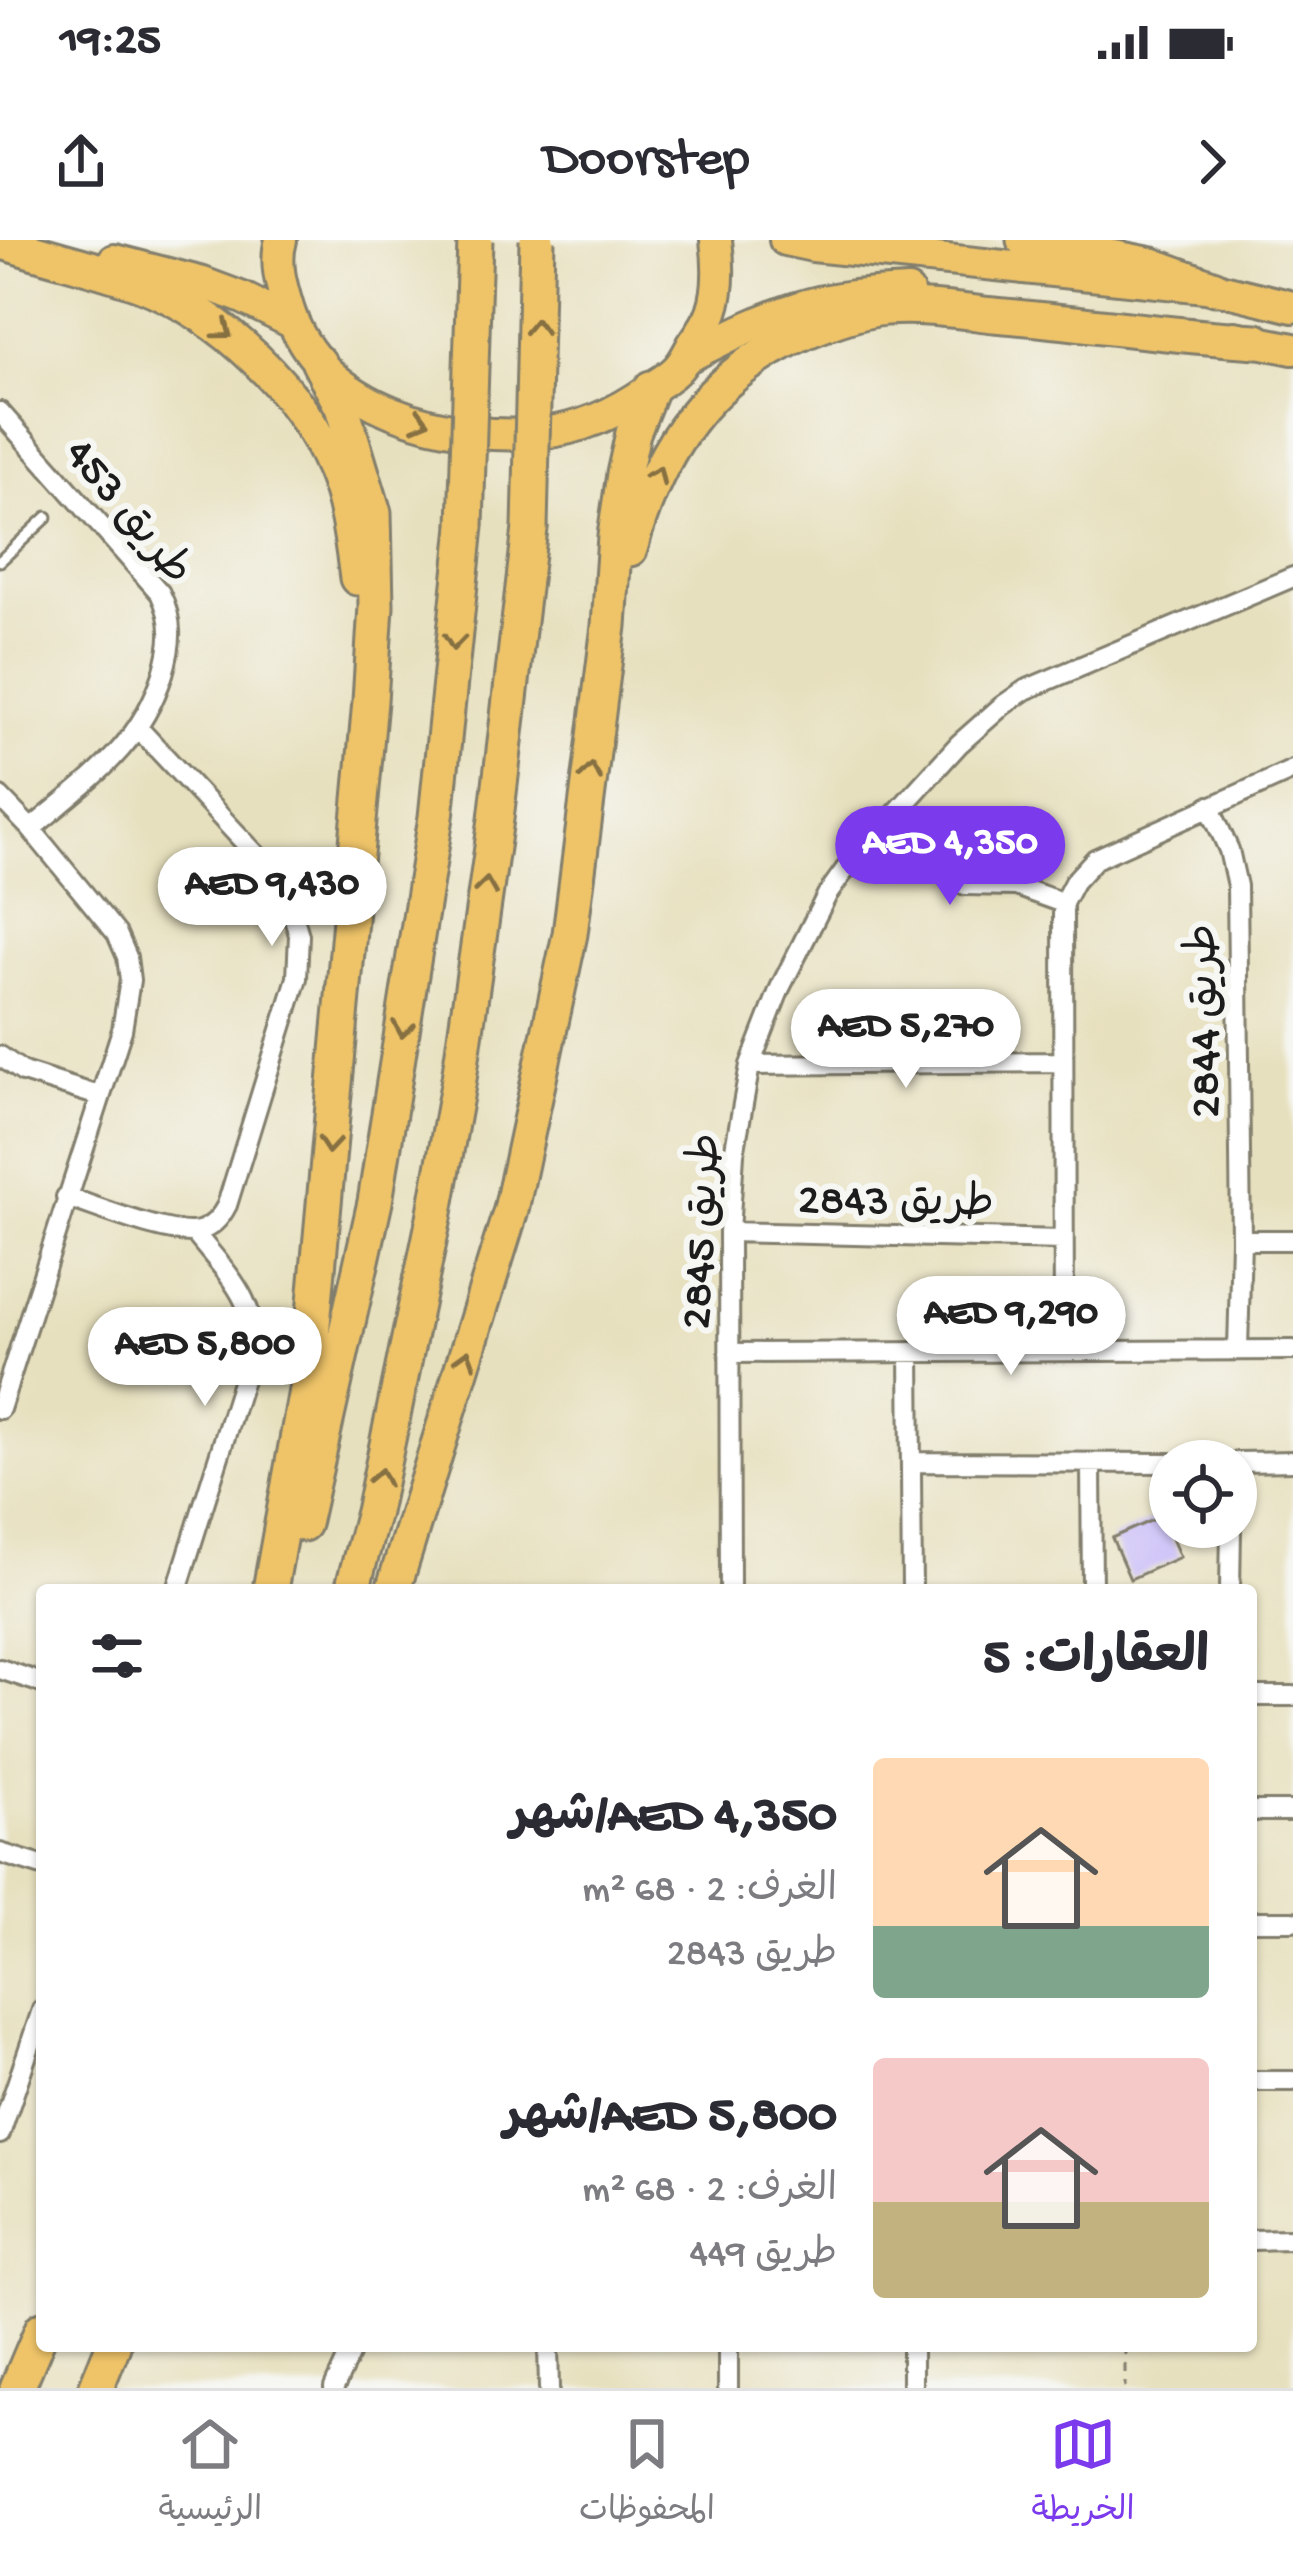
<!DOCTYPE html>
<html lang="ar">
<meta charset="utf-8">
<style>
:root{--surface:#fff;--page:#f2f2f3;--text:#2b2b33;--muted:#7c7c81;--line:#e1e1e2;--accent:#7c3aed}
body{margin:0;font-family:"Gochi Hand","Playpen Sans Arabic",sans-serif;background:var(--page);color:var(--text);direction:rtl;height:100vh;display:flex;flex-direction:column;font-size:45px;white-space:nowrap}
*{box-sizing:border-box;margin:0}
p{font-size:39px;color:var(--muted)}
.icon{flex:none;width:66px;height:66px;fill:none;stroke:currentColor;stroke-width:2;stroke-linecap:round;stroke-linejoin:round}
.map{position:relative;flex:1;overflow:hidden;direction:ltr}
.sheet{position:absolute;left:36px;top:1344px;width:1221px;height:768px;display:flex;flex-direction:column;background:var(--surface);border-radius:12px;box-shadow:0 3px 9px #0004;direction:rtl}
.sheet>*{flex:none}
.tools{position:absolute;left:1149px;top:1200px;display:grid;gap:24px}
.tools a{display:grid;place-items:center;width:108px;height:108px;border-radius:50%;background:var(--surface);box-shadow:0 3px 9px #0004;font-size:60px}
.price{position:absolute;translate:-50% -102px;padding:0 27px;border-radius:42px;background:#fff;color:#222;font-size:39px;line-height:78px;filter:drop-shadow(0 3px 6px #0008)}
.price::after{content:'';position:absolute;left:50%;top:72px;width:36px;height:27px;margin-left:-18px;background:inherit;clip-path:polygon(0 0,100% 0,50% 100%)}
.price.current{background:var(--accent);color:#fff}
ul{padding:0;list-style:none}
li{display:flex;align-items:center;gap:36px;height:300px;padding:0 48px}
li span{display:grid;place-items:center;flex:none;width:336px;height:240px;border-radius:12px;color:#555}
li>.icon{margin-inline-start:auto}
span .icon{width:144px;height:144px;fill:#fffc;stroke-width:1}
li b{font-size:51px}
h2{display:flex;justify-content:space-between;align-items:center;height:144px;padding:0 48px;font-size:51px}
.status{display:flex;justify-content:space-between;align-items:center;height:84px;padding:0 60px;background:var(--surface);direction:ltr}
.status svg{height:33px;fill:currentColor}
header{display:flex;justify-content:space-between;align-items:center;height:156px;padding:0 48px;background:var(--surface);font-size:54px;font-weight:600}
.menu{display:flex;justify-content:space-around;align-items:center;height:168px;border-top:3px solid var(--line);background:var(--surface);font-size:33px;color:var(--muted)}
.menu a{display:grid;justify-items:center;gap:6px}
.menu .current{color:var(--accent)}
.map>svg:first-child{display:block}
</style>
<div class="status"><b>19:25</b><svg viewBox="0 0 49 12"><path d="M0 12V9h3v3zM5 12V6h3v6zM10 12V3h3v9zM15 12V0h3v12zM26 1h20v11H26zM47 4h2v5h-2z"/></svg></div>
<header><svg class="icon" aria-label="forward" viewBox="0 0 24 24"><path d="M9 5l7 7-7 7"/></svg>Doorstep<svg class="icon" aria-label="share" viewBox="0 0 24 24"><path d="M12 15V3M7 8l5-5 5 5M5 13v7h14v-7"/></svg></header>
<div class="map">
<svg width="1293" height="2148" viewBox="0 0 1293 2148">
<rect width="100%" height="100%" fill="#f6f6f2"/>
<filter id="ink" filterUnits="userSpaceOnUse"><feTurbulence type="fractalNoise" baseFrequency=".00833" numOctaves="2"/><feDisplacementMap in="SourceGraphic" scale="24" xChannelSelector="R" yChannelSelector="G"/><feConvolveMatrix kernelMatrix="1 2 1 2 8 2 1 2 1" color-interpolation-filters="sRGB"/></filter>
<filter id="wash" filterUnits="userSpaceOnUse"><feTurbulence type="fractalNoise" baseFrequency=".004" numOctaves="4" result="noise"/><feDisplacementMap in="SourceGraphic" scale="48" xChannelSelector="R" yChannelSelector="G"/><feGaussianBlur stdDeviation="2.7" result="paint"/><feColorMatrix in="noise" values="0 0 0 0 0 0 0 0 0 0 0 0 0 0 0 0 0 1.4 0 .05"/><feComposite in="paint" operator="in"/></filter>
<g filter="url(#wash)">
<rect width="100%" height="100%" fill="#e7e0be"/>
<g id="blocks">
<path fill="#c4b6fa" d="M 1162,1276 L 1180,1317 L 1130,1339 L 1112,1298 Z"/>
</g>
</g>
<g filter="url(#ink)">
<use href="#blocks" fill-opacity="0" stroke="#827e6d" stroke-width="3"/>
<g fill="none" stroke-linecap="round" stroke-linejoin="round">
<g stroke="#827e6d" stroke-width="15">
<path id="service" d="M 0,321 L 47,277"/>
</g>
<g stroke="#827e6d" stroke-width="24">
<path id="minor" d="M 0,172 L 160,353 C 174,381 172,404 163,434 C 139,509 88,540 31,589
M 0,557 L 31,589 L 117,694 L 127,717 L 130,740 L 122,790 L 0,1169
M 1209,566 L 1229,610 L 1237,646 L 1241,1000 L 1238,1109
M 888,582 L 952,641 L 966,645 L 1016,646 L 1063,663
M 0,816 L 23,832 L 99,856
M 750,825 L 1063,822
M 66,957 C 95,966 173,998 199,991 C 213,987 221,977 227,965 L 297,738 L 299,695 L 287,655 L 276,636 L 139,489
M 729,992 L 1062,1000
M 1241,1000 L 1293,1000
M 1064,1111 L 1063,663 L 1074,642 L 1095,619 L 1293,530
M 910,1112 L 912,1350
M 729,1113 L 1293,1110
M 911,1222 L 1170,1223
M 1236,1222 L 1293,1221
M 1091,1224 L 1092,1350
M 177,1350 L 250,1117 C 264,1065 223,1030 194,992
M 730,1350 L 729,992 L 734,914 L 750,825 L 780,748 L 827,655 L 847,627 L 959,504 L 1002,466 L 1025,450 L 1293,337
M 1230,1350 L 1231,1287
M 0,1429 L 42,1443
M 1251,1456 L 1293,1456
M 1251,1571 L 1293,1571
M 0,1613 L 42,1626
M 1251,1681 L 1293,1681
M 1251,1841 L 1293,1841
M 0,1894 L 42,1770
M 1251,2000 L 1293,1999
M 548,2106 L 549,2148
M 728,2106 L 728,2148
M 912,2106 L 912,2148
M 334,2148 L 353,2106"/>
</g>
<g stroke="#827e6d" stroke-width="36">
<path id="primary" d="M 281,0 C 274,24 282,48 289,71 C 322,170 449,202 542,193 C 582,189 618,172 650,149 C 660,142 672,136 679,127 C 685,120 689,111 693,104 C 700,94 708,83 712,72 C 720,50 719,23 716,0
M 785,0 L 813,6 L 1215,48 L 1293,67
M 114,20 L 203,43 L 243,58 L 293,83
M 1234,97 L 1293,109
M 686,118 C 722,100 758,80 797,68 C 833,56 870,54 908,52"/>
</g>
<g stroke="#827e6d" stroke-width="39">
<path id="motorway" d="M 1024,0 L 1152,25 L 1215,48
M 0,1 C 46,17 95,27 141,44 C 222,75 301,150 334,231 C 348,265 352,302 357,338
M 630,309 C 658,207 709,134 807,91 C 831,81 859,71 885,68 C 921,65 959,71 994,75 C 1082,82 1169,96 1257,101
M 303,1284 L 375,962 L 436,577 L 466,286
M 270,1350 L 308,1139 L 370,461 L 376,366 L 374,273 L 342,167 L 319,123
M 352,1350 L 373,1272 L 434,978 L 459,839 L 496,579 L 530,288
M 393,1350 L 511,970 L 570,694 L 609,386 L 615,296 L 624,234 L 633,193 L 651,148
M 17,2148 L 42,2089
M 96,2148 L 113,2106"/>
</g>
<path stroke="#827e6d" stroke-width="3" stroke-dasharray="9 9" stroke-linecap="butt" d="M 1125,2106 L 1125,2148"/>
<use href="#service" stroke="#fff" stroke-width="9"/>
<use href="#minor" stroke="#fff" stroke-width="18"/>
<use href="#primary" stroke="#efc469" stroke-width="30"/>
<use href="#motorway" stroke="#efc469" stroke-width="33"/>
<g stroke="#827e6d" stroke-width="39" stroke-linecap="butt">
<path id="motorway-bridge" d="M 466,286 L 475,0
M 530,288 L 537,0"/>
</g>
<use href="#motorway-bridge" stroke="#efc469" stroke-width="33"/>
</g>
<defs><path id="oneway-chevron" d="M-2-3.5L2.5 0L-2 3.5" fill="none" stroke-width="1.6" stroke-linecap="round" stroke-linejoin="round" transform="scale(3)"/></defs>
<g stroke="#867042">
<use href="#oneway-chevron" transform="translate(536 87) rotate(-88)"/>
<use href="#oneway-chevron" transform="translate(224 91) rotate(37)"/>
<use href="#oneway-chevron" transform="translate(421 181) rotate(15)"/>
<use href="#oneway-chevron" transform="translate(657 235) rotate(-65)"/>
<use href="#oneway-chevron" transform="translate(454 402) rotate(96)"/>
<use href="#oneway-chevron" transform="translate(591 532) rotate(-83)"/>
<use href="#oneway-chevron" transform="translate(486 646) rotate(-82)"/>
<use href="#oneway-chevron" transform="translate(403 789) rotate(99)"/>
<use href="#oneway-chevron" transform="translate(329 905) rotate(95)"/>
<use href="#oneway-chevron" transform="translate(466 1118) rotate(-73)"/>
<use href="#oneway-chevron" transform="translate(380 1237) rotate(-78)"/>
</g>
</g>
<g text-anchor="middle" stroke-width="12" stroke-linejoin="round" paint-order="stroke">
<g font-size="45" fill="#1c1c1c" stroke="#f6f6f2">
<text transform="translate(132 269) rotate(51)" y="16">طريق 453</text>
<text transform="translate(1200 781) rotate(-91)" y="16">طريق 2844</text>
<text transform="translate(896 957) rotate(1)" y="16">طريق 2843</text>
<text transform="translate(697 991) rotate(-87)" y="16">طريق 2845</text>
</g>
</g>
</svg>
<div class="tools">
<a><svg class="icon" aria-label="locate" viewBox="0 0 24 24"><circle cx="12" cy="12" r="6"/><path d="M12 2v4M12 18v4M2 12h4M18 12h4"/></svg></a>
</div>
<b class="price current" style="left:950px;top:668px">AED 4,350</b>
<b class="price" style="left:272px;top:709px">AED 9,430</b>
<b class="price" style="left:906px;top:851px">AED 5,270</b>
<b class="price" style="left:1011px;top:1138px">AED 9,290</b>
<b class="price" style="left:205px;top:1169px">AED 5,800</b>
<section class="sheet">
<h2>العقارات: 5<svg class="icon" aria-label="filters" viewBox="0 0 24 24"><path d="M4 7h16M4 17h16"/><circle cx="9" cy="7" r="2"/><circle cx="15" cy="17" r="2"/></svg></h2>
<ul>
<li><span style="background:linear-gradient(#ffd9b3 70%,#7fa58c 0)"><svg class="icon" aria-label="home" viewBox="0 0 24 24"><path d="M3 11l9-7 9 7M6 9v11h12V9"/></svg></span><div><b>AED 4,350/شهر</b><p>الغرف: 2 · 68 m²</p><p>طريق 2843</p></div></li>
<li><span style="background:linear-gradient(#f6c9c9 60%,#c2b280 0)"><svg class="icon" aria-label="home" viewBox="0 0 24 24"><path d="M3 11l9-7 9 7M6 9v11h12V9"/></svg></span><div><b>AED 5,800/شهر</b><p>الغرف: 2 · 68 m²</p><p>طريق 449</p></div></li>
</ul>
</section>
</div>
<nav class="menu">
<a class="current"><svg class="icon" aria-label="map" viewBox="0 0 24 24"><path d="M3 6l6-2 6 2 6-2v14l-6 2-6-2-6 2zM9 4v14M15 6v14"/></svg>الخريطة</a>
<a><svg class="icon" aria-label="saved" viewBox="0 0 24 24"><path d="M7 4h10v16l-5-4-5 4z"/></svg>المحفوظات</a>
<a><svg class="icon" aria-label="home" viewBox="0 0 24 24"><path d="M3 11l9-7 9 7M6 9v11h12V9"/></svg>الرئيسية</a>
</nav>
